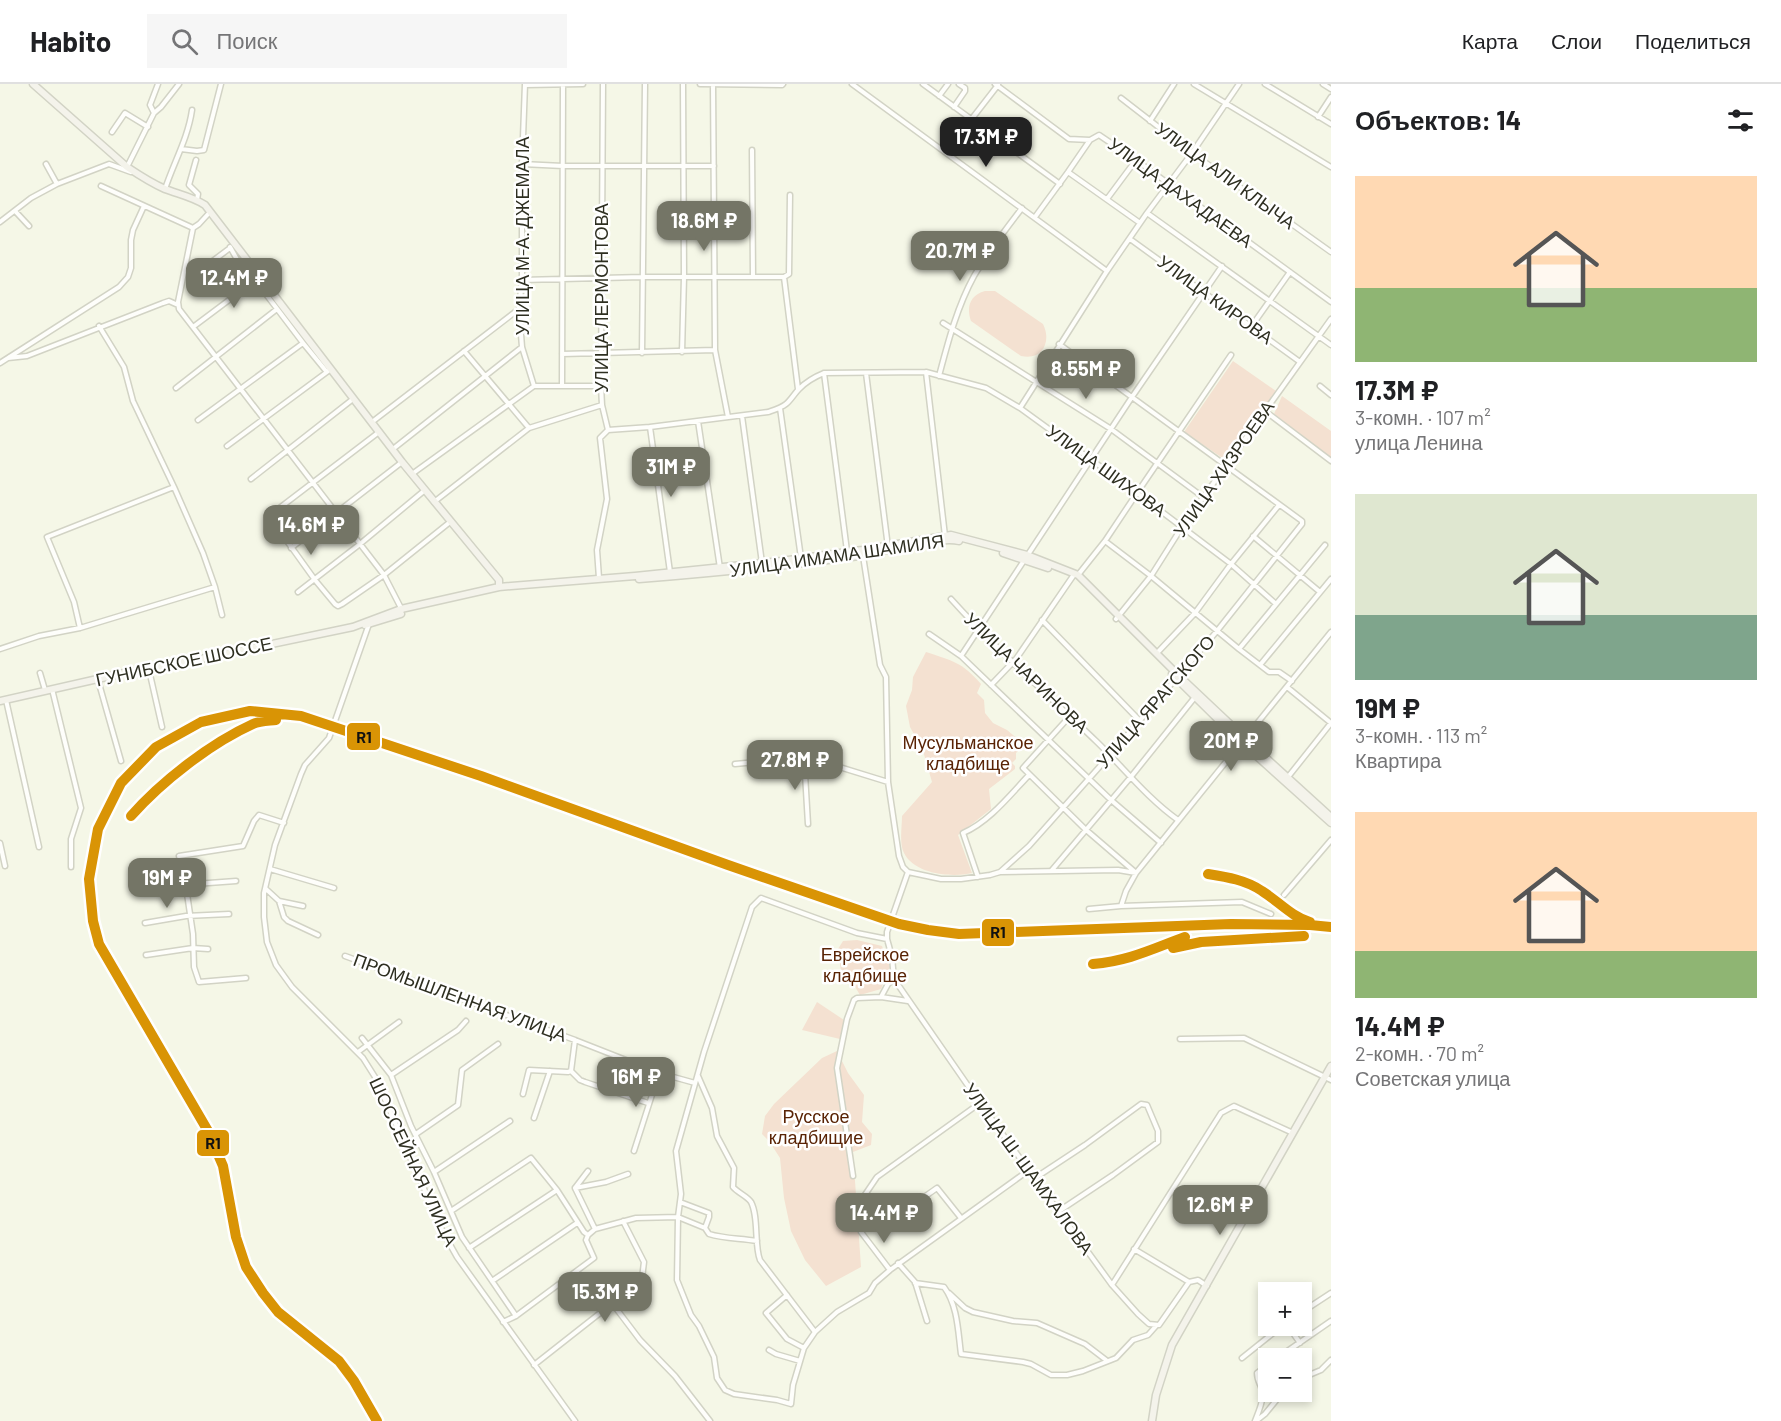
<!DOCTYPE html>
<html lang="ru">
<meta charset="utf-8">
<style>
:root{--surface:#fff;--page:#f6f6f6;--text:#202124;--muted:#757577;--line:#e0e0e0;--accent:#747566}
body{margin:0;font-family:Barlow,sans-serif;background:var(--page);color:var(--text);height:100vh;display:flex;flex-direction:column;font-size:22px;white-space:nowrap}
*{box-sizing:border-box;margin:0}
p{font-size:20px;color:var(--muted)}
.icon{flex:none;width:33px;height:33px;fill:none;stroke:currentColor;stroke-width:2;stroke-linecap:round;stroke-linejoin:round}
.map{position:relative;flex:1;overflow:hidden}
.drawer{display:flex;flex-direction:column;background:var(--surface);width:450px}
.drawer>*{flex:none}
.controls{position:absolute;left:1258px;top:1198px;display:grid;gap:12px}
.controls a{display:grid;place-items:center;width:54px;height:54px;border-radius:0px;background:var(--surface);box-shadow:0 3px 9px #0003;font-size:30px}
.price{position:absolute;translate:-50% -51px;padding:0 14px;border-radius:12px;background:var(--accent);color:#fff;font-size:20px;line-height:39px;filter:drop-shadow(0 2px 3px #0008)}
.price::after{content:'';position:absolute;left:50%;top:36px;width:18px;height:14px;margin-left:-9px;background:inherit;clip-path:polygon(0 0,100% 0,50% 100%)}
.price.on{background:#222;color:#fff}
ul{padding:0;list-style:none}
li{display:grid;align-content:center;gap:12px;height:318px;padding:0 24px}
li span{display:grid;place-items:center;height:186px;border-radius:0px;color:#555}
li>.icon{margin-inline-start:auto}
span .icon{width:108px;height:108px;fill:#fffc;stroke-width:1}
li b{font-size:26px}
h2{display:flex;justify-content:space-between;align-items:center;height:72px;padding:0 24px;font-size:26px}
header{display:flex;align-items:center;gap:36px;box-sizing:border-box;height:84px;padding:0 30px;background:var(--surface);border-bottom:2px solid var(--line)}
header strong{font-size:28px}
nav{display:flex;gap:33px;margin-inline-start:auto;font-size:21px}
.search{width:420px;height:54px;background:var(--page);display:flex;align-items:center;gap:15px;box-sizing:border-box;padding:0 21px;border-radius:0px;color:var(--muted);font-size:22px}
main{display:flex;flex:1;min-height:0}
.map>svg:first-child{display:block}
</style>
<header>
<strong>Habito</strong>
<div class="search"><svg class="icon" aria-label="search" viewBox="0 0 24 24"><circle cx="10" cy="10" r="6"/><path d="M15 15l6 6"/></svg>Поиск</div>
<nav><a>Карта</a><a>Слои</a><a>Поделиться</a></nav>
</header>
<main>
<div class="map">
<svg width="1331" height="1337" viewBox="0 0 1331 1337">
<rect width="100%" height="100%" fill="#f5f7e7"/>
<path fill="#f4e1d1" d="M 985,207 L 995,207 L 1043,240 C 1052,258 1042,277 1021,272 L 971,237 C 966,223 970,211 985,207 Z
M 1233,277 L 1276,307 L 1227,377 L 1184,348 Z
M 1282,312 L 1331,347 L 1331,374 L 1274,330 Z
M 926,568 C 953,577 962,578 981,600 L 977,609 L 984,616 L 985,629 L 993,639 L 1007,646 L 1025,661 L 1016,669 L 1016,675 L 1012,679 L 1015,682 L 1015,685 L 989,705 L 991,725 L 958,751 L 972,789 C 952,794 914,790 904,769 C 899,759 902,743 902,732 L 932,698 L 923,667 L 910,643 L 906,622 L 912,606 L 913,593 Z
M 857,856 L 882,862 L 890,883 L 881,905 L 860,911 L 854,901 L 842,895 L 838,865 L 843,857 Z
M 817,918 L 844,936 L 840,955 L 802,946 Z
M 837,967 L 848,989 L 864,1011 L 862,1038 L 872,1050 L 871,1061 L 853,1068 L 861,1183 L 826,1202 L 805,1176 L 791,1147 L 784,1114 L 780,1074 L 769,1057 L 762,1050 L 765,1032 L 774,1020 L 822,974 Z"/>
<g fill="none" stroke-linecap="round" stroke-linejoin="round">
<g stroke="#d2d3c5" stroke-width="7">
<path id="minor" d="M 525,0 L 522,80 L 522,196 L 519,225 L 522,263 L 534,302
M 603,0 L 601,302 L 602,321 L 608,346
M 700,0 L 782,1 L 783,0
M 713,0 L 715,266 L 728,333
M 852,0 L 1107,187
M 923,0 L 1060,100
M 995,0 L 1069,55 L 1090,56 L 1099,51 L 1136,76 L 1331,218
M 1194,0 L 1331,83
M 1265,0 L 1331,40
M 1323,0 L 1331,5
M 525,1 L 583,0
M 939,12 L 948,0
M 1121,14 L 1192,69 L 1331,168
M 954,23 L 965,7 L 965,4 L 959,0
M 154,29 L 161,23 L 179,0
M 1318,33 L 1331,13
M 1150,37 L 1174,0
M 112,48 L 125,29 L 148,43
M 181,65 L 197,67 L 204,66 L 221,0
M 752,66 L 753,193
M 946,68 L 998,1
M 196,76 L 189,101 L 198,110 L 197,116
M 46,80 L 57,100
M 522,80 L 563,82 L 714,82
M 127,83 L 154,29 L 150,21 L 158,0
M 1068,88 L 1140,139
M 101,102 L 193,144 L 199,140 L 210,128
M 165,105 C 174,78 188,54 192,26
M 790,111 L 789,190 L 784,193 L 798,305
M 1107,115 L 1136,76
M 15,127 L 29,142
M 1147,129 L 1331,261
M 1035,133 L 1068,88 L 1090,56
M 0,138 L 31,114 L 57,100 L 109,80 L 131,88
M 193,144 L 178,218 L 179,225 L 384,491 L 402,526
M 1130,155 L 1300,278
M 230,163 L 239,179 L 252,194 L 251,200
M 202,185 L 230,164
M 522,196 L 642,193 L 784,193
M 262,205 L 303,259 L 326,287
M 943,239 L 1111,345 L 1203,413
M 99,242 L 124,283 L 133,317 L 174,403 L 203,469 L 215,503 L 222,531
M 193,243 L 249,201 L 264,204
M 1251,243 L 1290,188
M 464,267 L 529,344
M 682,268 L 684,193 L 683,0
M 642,269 L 645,0
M 562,270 L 715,266
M 8,274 L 27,272 L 163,219 L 169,217 L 178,221
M 0,279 L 119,203 L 128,193 L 131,184 L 131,156 L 133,146 L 144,122
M 926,288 L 945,452
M 824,289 L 847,467
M 866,289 L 888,463
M 939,292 C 948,258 957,223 974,192 C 988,168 1005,146 1022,124
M 562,302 L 563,0
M 1320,302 L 1331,311
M 176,304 L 277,225
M 780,324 L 801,474
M 1020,324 L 1107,187 L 1147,129 L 1192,69 L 1239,0
M 1265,327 L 1331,377
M 742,332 L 762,479
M 198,336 L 303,259
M 698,337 L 720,484
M 372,338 L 519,225
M 650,343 L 670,488
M 608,346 L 650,343 L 768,328 C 774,326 781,324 786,320 C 791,316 794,310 799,305 C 806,298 814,293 824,289 L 926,288 L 986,304 L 1020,324 L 1137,409 L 1231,480 L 1276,520
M 379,348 L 269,432 L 315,496 L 335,520 L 338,522 L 342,520 L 384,491 L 450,438
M 227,362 L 331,285
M 393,365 L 522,263
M 412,390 L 534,302 L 601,302
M 251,395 L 353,315
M 434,418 L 529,344 L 602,321
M 1253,452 L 1320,508
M 1105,457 L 1151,492 L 1239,565 L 1269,588 L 1279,588 L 1292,597
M 291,464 L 402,378
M 863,472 L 880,581 L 886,593 L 888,698 L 899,772 L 903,783 L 908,788
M 1078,491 L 1105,457 L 1137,409 L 1231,271
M 599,494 L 597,466 L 607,415 L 600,354 L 608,346
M 298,508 L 360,460 L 425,406
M 951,515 C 996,565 1047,610 1096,657 C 1123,683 1147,714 1178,736
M 1116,535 L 1151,492 L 1182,443 L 1331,235
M 1042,536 L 1139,636
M 369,540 L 329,654 L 305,681 L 301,690 L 275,761 L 264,809 L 264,833 L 267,858 L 276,881 L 292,903 L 363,974 L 375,993 L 443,1148 L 457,1173 L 575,1337
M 80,544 L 74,518 L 47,453 L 174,403
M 929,550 L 961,572 L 1111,716 L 1161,759
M 0,565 L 39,552 L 80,544 L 215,503
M 1239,565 L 1325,461
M 1157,569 L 1195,529 L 1231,480 L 1279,421
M 961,572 L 1132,313 L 1222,182
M 1260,581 L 1331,495
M 149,586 L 162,643
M 40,589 L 45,606
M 98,596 L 121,677
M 991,601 L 1016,575 L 1073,492
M 1287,603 L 1331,639 L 1288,693
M 52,605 L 81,724 L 71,755 L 71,783
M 6,616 L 39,763
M 1070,632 L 1023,684 L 1085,745 L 1135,788
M 804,673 L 808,740
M 735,680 L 807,673 L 888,698
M 0,759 L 5,782
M 270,785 L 334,804
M 1052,786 L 1130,694 L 1195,613
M 908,788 L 887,848 L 887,855 L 892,873 L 894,895 L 980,1019 L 1112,1201 L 1138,1230 L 1149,1240 L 1159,1241 L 1189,1198 L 1198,1196 L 1207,1202
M 908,788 L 941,795 L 961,795 L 990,791 L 1000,788 L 1118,786 L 1136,789
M 1000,788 L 1029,762 L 1110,671 L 1217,547 L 1302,440 L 1302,437 L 1059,260
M 978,793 L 963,749 C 989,738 1010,711 1029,691
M 236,797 L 195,800 L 186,803 L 193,850 L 194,883 L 199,898 L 246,894
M 187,801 L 179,772 L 243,762 L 254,737 L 259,731 L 284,739
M 266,805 L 279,817 L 284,833 L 288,837 L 318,851
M 1284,811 L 1331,756
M 279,817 L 303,822
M 1121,822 L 1126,807 L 1136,789 L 1331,548
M 1089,825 L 1121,822 L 1242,818 L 1271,830
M 145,839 L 186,832 L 229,830
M 146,871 L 193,864 L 208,865
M 345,872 L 575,956 L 659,989 L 695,999
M 881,913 L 888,900 L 894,895
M 362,954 L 391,991 L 411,1042 L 434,1088 L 462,1153 L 516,1232
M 1180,955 L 1244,954 L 1331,996
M 358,968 L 399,938
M 571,987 L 580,996 L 585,998 L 648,1019
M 391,991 L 458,946 L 466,937
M 698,992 L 712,1024 L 717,1052 L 734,1084 L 733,1103 C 738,1109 747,1112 751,1118 C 759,1133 754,1161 760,1176 L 815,1248
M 523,1010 L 529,986 L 568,988 L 571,987 L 575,956
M 534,1034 L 550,987
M 416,1050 L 458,1021 L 462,986 L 498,960
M 634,1067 L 659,989
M 588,1087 L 575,1104 L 595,1145 L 636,1134 L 678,1133 L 677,1196 L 691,1231 L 699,1242 L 714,1273 L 717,1294 L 725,1306 L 734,1310 L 777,1316 L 791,1320 L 793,1301 L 804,1264 L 815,1248 L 837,1228 L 869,1209 L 875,1199 L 890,1186 L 1029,1086
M 434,1088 L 510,1037
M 853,1092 L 837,984 L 847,935 L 854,916 L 857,914 L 881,913 L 908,917
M 1035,1094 L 1085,1061 L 1141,1020 L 1147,1021 L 1158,1047 L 1158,1058 L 1113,1091 L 1059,1127
M 575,1104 L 606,1098 L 628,1090
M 680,1118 L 709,1129 L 709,1133 L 705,1144
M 917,1118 L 937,1104 L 961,1134
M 451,1127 L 531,1074 L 557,1106 L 584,1148 L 588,1151
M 862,1147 L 898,1120
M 757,1157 C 741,1154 725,1155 709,1150 L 705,1144 L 678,1133 L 681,1110 L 676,1067 L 704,968 L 752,823 L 761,814 L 857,849 L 887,855
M 469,1164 L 557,1106
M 1134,1165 L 1189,1198
M 898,1179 L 915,1198 L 927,1237
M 890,1186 L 861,1148 L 858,1121 L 877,1093 L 980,1019
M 492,1197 L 577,1139
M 915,1199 L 944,1203 C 958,1222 958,1248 961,1270 L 1023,1278 L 1031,1280 L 1051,1291 L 1067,1291 L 1083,1287 L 1116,1274 L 1133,1256 L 1148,1251 L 1156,1242
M 1112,1201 L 1221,1029 L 1234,1022 L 1293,1049
M 949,1209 L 965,1224 L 973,1228 L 1013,1237 L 1037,1239 L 1085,1260 L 1106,1276
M 787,1211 L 766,1229 L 787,1255 L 804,1264
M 612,1219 L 640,1256 L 675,1292 L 710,1337
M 1302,1228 L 1331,1209
M 503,1238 L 516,1232 L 594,1174 L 586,1156 L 588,1151 L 595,1145
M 1288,1242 L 1300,1259
M 769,1266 L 776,1270 L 800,1277
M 1242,1274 L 1282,1242
M 1276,1275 L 1331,1237
M 534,1281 L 609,1222 L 632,1206 L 642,1194 L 644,1178 L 623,1137
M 1302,1294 L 1321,1286 L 1331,1276
M 1255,1337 C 1259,1326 1265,1315 1261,1303 C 1259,1298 1257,1295 1257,1289 L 1269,1280
M 1256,1337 L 1265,1330 L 1283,1308"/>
</g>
<g stroke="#d2d3c5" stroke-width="9">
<path id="secondary" d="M 33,0 L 127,83 C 139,91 151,99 165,105 C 178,110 193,113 205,121 L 402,378 L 499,496 L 499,503
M 1003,469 L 1048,484
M 639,495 C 712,489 786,482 859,472 C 882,468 939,452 959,457
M 365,541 L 401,530
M 1172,590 L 1241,658 L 1331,739
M 0,617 L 124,589 L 148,586 L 353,543 L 401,525 L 499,503 L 635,492 L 781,477 L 862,466 L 951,451 L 1027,471 L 1078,491 L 1178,591 L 1265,673 L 1331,733
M 1152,1337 L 1156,1311 L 1172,1261 L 1331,982"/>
</g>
<use href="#minor" stroke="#fefefb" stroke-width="4"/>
<use href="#secondary" stroke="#f4f3eb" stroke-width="6"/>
<g stroke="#fff" stroke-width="15">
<path id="rail-1" d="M 131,732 C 162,697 211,659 253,640 C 260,637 268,637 276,636
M 1208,790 C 1227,793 1246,796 1262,807 C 1278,817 1292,833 1310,838
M 1173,864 L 1201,858 L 1304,852
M 1093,880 C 1129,877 1152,865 1185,853
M 377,1337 L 354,1297 L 339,1277 L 278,1228 L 263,1209 L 246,1183 L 236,1153 L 223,1082 L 208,1047 L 99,860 L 93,837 L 89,795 L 98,745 L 121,699 L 156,663 L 201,638 L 250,627 L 301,632 L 481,692 L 728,781 L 899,840 L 928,846 L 959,850 L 1231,840 L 1310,841 L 1331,843"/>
</g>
<use href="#rail-1" stroke="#d99405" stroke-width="10"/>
</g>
<g text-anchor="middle" stroke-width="5" stroke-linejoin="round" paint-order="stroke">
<g font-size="18" fill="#2e2f21" stroke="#fff">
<text transform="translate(1225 92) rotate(36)" y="6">УЛИЦА АЛИ КЛЫЧА</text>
<text transform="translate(1180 109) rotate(36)" y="6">УЛИЦА ДАХАДАЕВА</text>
<text transform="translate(523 152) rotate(-90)" y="6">УЛИЦА М-А. ДЖЕМАЛА</text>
<text transform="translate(602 214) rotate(-90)" y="6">УЛИЦА ЛЕРМОНТОВА</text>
<text transform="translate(1215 216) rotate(36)" y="6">УЛИЦА КИРОВА</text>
<text transform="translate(1224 385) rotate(-55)" y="6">УЛИЦА ХИЗРОЕВА</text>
<text transform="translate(1106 387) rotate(36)" y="6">УЛИЦА ШИХОВА</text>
<text transform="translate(837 472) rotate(-8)" y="6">УЛИЦА ИМАМА ШАМИЛЯ</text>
<text transform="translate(184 578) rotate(-12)" y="6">ГУНИБСКОЕ ШОССЕ</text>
<text transform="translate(1026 589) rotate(44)" y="6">УЛИЦА ЧАРИНОВА</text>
<text transform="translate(1156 618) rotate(-49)" y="6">УЛИЦА ЯРАГСКОГО</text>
<text transform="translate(460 914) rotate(20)" y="6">ПРОМЫШЛЕННАЯ УЛИЦА</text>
<text transform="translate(413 1078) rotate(65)" y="6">ШОССЕЙНАЯ УЛИЦА</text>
<text transform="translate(1028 1085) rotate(54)" y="6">УЛИЦА Ш. ШАМХАЛОВА</text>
</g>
<g font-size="18" fill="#592305" stroke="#fff">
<text x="968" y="665">Мусульманское<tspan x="968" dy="21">кладбище</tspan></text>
<text x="865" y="877">Еврейское<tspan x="865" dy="21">кладбище</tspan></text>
<text x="816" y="1039">Русское<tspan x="816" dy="21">кладбищие</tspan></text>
</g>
</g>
<g stroke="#fff" stroke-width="2">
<rect x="346" y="638" width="35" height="29" rx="6" fill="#d99405"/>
<rect x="981" y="834" width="34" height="29" rx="6" fill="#d99405"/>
<rect x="196" y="1045" width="34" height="28" rx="6" fill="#d99405"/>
</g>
<g font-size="16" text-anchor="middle" font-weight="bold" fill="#111">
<text x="364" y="659">R1</text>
<text x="998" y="854">R1</text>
<text x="213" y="1065">R1</text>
</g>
</svg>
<div class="controls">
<a>+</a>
<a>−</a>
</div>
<b class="price on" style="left:986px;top:84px">17.3M ₽</b>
<b class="price" style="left:704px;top:168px">18.6M ₽</b>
<b class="price" style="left:960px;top:198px">20.7M ₽</b>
<b class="price" style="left:234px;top:225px">12.4M ₽</b>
<b class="price" style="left:1086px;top:316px">8.55M ₽</b>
<b class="price" style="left:671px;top:414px">31M ₽</b>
<b class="price" style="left:311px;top:472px">14.6M ₽</b>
<b class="price" style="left:1231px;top:688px">20M ₽</b>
<b class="price" style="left:795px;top:707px">27.8M ₽</b>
<b class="price" style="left:167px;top:825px">19M ₽</b>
<b class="price" style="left:636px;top:1024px">16M ₽</b>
<b class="price" style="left:1220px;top:1152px">12.6M ₽</b>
<b class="price" style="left:884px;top:1160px">14.4M ₽</b>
<b class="price" style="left:605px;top:1239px">15.3M ₽</b>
</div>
<section class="drawer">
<h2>Объектов: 14<svg class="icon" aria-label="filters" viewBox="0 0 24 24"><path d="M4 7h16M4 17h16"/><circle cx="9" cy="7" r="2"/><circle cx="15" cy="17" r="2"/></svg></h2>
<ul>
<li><span style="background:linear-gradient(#ffd9b3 60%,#8fb573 0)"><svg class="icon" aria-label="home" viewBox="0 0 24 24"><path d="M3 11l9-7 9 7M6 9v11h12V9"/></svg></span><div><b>17.3M ₽</b><p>3-комн. · 107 m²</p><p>улица Ленина</p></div></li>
<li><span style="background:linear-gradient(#dfe7d0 65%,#7fa58c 0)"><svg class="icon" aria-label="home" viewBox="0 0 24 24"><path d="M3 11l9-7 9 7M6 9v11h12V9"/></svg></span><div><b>19M ₽</b><p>3-комн. · 113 m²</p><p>Квартира</p></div></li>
<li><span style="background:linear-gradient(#ffd9b3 75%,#8fb573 0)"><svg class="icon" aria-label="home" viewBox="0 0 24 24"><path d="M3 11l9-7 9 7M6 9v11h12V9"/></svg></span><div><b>14.4M ₽</b><p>2-комн. · 70 m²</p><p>Советская улица</p></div></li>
</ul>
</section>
</main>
